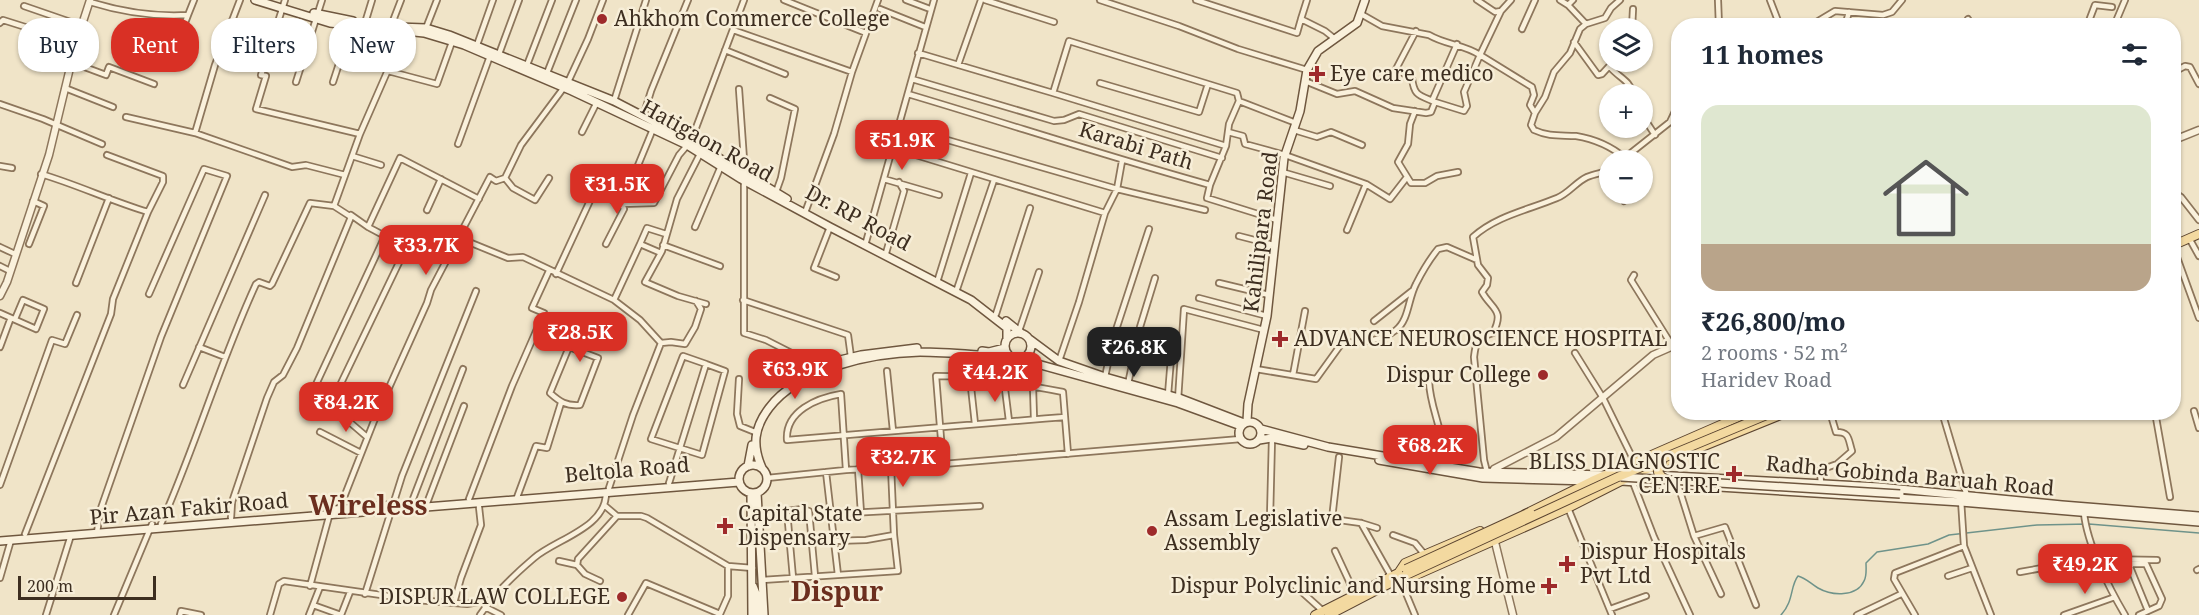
<!DOCTYPE html>
<meta charset="utf-8">
<style>
:root{--surface:#fff;--page:#f2f2f3;--text:#1f2937;--muted:#747a83;--line:#e0e1e3;--accent:#d93025}
body{margin:0;font-family:"Noto Serif",serif;background:var(--page);color:var(--text);height:100vh;display:flex;flex-direction:column;font-size:22px;white-space:nowrap}
*{box-sizing:border-box;margin:0}
p{font-size:20px;color:var(--muted)}
.icon{flex:none;width:33px;height:33px;fill:none;stroke:currentColor;stroke-width:2;stroke-linecap:round;stroke-linejoin:round}
.map{position:relative;flex:1;overflow:hidden}
.drawer{position:absolute;left:1671px;top:18px;width:510px;height:402px;display:flex;flex-direction:column;background:var(--surface);border-radius:24px;box-shadow:0 2px 4px #0004}
.drawer>*{flex:none}
.guide{position:absolute;left:18px;top:18px;width:570px;height:54px;display:flex;gap:12px}
.controls{position:absolute;left:1599px;top:18px;display:grid;gap:12px}
.controls a{display:grid;place-items:center;width:54px;height:54px;border-radius:50%;background:var(--surface);box-shadow:0 2px 4px #0004;font-size:30px}
.scale{position:absolute;left:18px;bottom:15px;width:138px;box-sizing:border-box;padding-left:6px;border:3px solid #3d2e20;border-top:0;font-size:16px;line-height:21px;white-space:nowrap;color:#3d2e20;-webkit-text-stroke:4px #f7eed8;paint-order:stroke}
.price{position:absolute;translate:-50% -51px;padding:0 14px;border-radius:12px;background:var(--accent);color:#fff;font-size:20px;line-height:39px;filter:drop-shadow(0 2px 3px #0008)}
.price::after{content:'';position:absolute;left:50%;top:36px;width:18px;height:14px;margin-left:-9px;background:inherit;clip-path:polygon(0 0,100% 0,50% 100%)}
.price.selected{background:#222;color:#fff}
ul{padding:0;list-style:none}
li{display:grid;align-content:center;gap:12px;height:318px;padding:0 30px}
li+li{border-top:2px solid var(--line)}
li span{display:grid;place-items:center;height:186px;border-radius:18px;color:#555}
li>.icon{margin-inline-start:auto}
span .icon{width:108px;height:108px;fill:#fffc;stroke-width:1}
li b{font-size:26px}
h2{display:flex;justify-content:space-between;align-items:center;height:72px;padding:0 30px;font-size:26px}
.pill{padding:0 21px;border-radius:24px;background:var(--surface);box-shadow:0 2px 4px #0004;font-size:21px;line-height:54px}
.pill.selected{background:var(--accent);color:#fff}
.map>svg:first-child{display:block}
</style>
<div class="map">
<svg width="2199" height="615" viewBox="0 0 2199 615">
<rect width="100%" height="100%" fill="#f0e4c8"/>
<g fill="none" stroke-linecap="round" stroke-linejoin="round">
<path stroke="#6f938a" stroke-width="1.5" d="M 1781,615 C 1794,601 1790,586 1798,576 C 1806,578 1811,584 1818,588 C 1832,596 1857,597 1864,581 C 1867,576 1866,569 1866,563 L 1877,552 L 1928,544 L 1949,535 L 2037,525 L 2089,524 L 2199,533"/>
<g stroke="#8d765c" stroke-width="8">
<path id="minor" d="M 285,0 L 261,75 L 266,76 L 256,109 L 360,134
M 784,0 L 866,33
M 906,0 L 930,9
M 985,0 L 1054,22
M 1100,0 L 1179,26 L 1238,49 L 1307,70
M 1196,0 L 1297,33 L 1301,19 L 1325,31 L 1335,39
M 1477,0 L 1495,12 L 1501,11 L 1511,0
M 1560,0 L 1568,5 L 1573,0
M 1718,0 L 1719,26
M 1770,0 L 1780,26
M 90,2 C 122,12 153,17 188,15 L 194,0
M 24,6 L 82,26
M 880,9 L 925,27
M 1501,11 L 1480,55 L 1532,87 L 1534,95 L 1530,105 L 1535,113 L 1531,125 L 1534,130 C 1549,137 1561,135 1576,136 C 1594,139 1612,147 1625,158
M 1301,19 L 1307,0
M 1968,19 L 1972,26
M 0,23 L 3,20 L 76,43
M 365,23 L 372,0
M 1586,24 L 1605,18 L 1611,8 L 1620,0
M 391,26 L 401,0
M 1810,26 L 1835,11 L 1883,15 L 1892,12 L 1902,0
M 1845,26 L 1849,12
M 2087,26 L 2095,5 L 2112,7
M 2114,26 L 2125,0
M 426,28 L 437,0
M 1632,28 L 1633,9
M 1522,29 L 1535,0
M 733,30 L 852,72
M 1416,31 L 1396,69 L 1412,78 C 1414,96 1419,95 1435,102
M 1574,42 L 1598,75 L 1602,74 L 1613,62
M 477,45 L 493,0
M 725,50 L 785,74
M 918,53 L 1053,93 L 1069,41 L 1237,93 L 1239,101 L 1296,123
M 499,54 L 519,0
M 71,62 L 106,75 L 109,67 L 154,84
M 170,62 L 188,15
M 527,65 L 552,0
M 958,65 L 981,0
M 1610,67 C 1619,78 1630,80 1633,94
M 388,71 L 437,84 L 452,42
M 2174,72 L 2185,66 L 2190,67 L 2199,84
M 547,73 L 576,0
M 912,79 L 1054,121 L 1064,120 L 1079,114 L 1222,158
M 1305,81 L 1337,94 L 1355,91 L 1393,108 L 1426,113 L 1431,112 L 1435,102 L 1464,111 L 1467,106 L 1464,92 L 1480,55 C 1463,44 1446,45 1429,35 L 1382,26 L 1361,14
M 296,82 L 322,0
M 333,82 L 352,24
M 1100,83 L 1199,112 L 1208,84
M 65,88 L 113,107
M 739,89 L 745,174
M 908,94 C 1009,124 1109,157 1210,185 L 1226,146 L 1053,93
M 770,98 L 795,109 L 781,178 L 776,192
M 614,101 L 646,0
M 1432,101 L 1457,44
M 0,104 L 43,119 L 102,144
M 1415,111 L 1410,124 L 1408,144 L 1398,162 L 1411,183 L 1425,183 L 1437,176 L 1458,172
M 1535,113 L 1545,97 L 1554,72 L 1570,53 L 1580,29 L 1586,24 L 1568,5
M 1642,115 L 1655,135
M 126,117 L 195,133 L 292,167 L 306,165 L 345,175
M 643,117 L 651,91 L 688,0
M 899,126 L 1117,189 L 1205,210
M 1294,130 L 1317,137 L 1331,132 L 1362,145
M 582,132 L 597,102
M 1228,132 L 1243,136 L 1245,144 L 1285,155 L 1366,184
M 195,133 L 215,65 L 240,0
M 458,144 L 490,56
M 1226,146 L 1229,124 L 1239,101
M 893,148 L 1105,213
M 701,152 L 677,199 L 662,251 L 645,282 L 678,296 L 706,304
M 107,155 L 163,176 L 163,182 L 148,212
M 352,156 L 381,165
M 1622,160 L 1670,122 L 1678,105
M 0,166 L 12,168
M 1282,172 L 1330,186
M 505,178 L 513,188 L 535,200 L 549,178
M 884,179 L 939,195
M 744,180 L 744,333 L 766,340 L 819,367 L 821,371
M 1210,185 L 1207,198 L 1277,220
M 2174,192 L 2181,197 L 2199,220
M 1620,194 L 1624,201
M 427,210 L 441,179
M 806,210 L 834,134 L 852,72 L 878,0
M 351,215 L 368,227 L 400,158 L 479,199
M 368,227 L 385,236
M 695,227 L 721,166
M 830,227 L 814,268 L 836,277
M 1347,230 L 1366,184 L 1390,199 L 1407,177
M 1239,236 L 1274,245
M 459,238 L 508,258 L 523,257 L 614,300 L 640,320 L 661,343
M 2189,238 L 2199,256
M 29,244 L 44,206 L 33,201
M 606,244 L 624,209 L 622,204 L 654,203 L 679,155 L 691,141 L 744,0
M 640,244 L 647,228 L 666,234
M 863,244 L 866,242 L 934,0
M 663,245 L 720,266
M 0,247 L 15,254
M 2174,249 L 2199,318
M 886,253 L 904,191 L 899,182
M 0,266 L 10,271
M 556,274 L 594,192 L 622,204 L 653,129
M 1634,275 L 1631,280 L 1673,347
M 938,279 L 971,173
M 76,283 L 109,198
M 1219,283 L 1269,295
M 957,289 L 994,180
M 1199,298 L 1267,316
M 614,300 L 640,244 L 661,253
M 743,300 L 848,335 L 851,357
M 0,313 L 36,329 L 44,309 L 23,300 L 15,319
M 996,314 L 1030,208
M 1374,321 L 1412,291
M 1019,331 L 1039,272
M 661,343 L 671,342 L 685,344 L 695,327 L 701,309 L 696,301
M 0,347 L 10,320
M 199,347 L 225,357
M 569,347 L 598,358 L 580,405 C 566,406 560,402 550,393 Z
M 1575,353 L 1603,398 L 1635,463
M 1059,361 L 1079,302 L 1105,213 L 1117,189 L 1122,161
M 1256,369 L 1316,379 L 1342,343 C 1359,342 1381,342 1396,330 C 1409,320 1408,299 1416,284 C 1422,272 1429,260 1438,249 L 1447,247 L 1477,260
M 887,371 L 893,431
M 1293,375 L 1305,311
M 1105,377 L 1113,339 L 1149,229
M 970,378 L 975,424
M 739,379 L 737,414 L 740,426 L 755,432
M 1004,381 L 1009,421
M 1429,381 C 1430,411 1447,435 1442,466
M 1128,384 L 1140,327 L 1155,278
M 183,385 L 265,195
M 1033,387 L 1034,419
M 1168,395 L 1171,358
M 1178,400 L 1184,309 L 1264,330
M 331,404 L 406,248 L 385,236 L 312,393 L 343,411 L 346,419 L 367,437
M 2194,411 L 2199,428
M 1942,412 L 1967,496
M 2155,412 L 2170,497
M 320,432 L 361,453
M 1339,457 L 1332,519 L 1361,523 L 1377,528
M 943,464 L 1241,439
M 858,469 L 861,513
M 846,470 L 841,394 C 817,398 785,411 787,440 C 879,432 972,424 1065,417
M 826,472 L 838,575
M 1487,472 L 1484,460 L 1474,357 C 1476,340 1477,338 1493,333 C 1505,309 1492,310 1482,292 L 1487,285 L 1488,278 L 1478,265 L 1473,237 C 1496,216 1528,210 1557,198 C 1568,194 1576,182 1587,177 C 1594,174 1602,173 1610,170
M 767,478 L 846,470 L 943,464 L 936,376 C 979,376 1021,384 1063,392 L 1068,454
M 1632,480 L 1654,537 L 1690,615
M 669,483 L 670,480 L 706,364 L 683,356 L 651,439 L 702,455 L 725,371 L 706,364
M 1821,484 L 1820,470 L 1837,464 L 1852,451 C 1848,439 1850,432 1836,432 L 1830,412
M 0,485 L 52,340 L 65,344 L 77,315
M 1678,485 L 1694,536 L 1725,527 L 1756,605
M 609,488 L 633,415 L 661,343
M 469,499 L 512,386 L 544,313 L 532,308 L 549,271
M 516,500 L 536,446 L 547,448 L 561,403
M 1961,500 L 1964,546 L 1991,615
M 427,503 L 464,406
M 411,504 L 463,369
M 604,505 L 617,516 L 641,516 L 647,518 L 728,566
M 1568,508 L 1612,615
M 339,510 L 374,421 L 427,303 L 431,290 L 490,177 L 496,181 L 505,178 L 521,145 L 568,82 L 588,39 L 603,0
M 2084,513 C 2087,544 2109,588 2125,615
M 831,514 L 980,506
M 231,518 L 232,502 L 267,398 L 274,382 L 283,375 L 297,348 L 351,217 L 334,206
M 1270,518 L 1272,438
M 1361,523 L 1391,576
M 161,524 C 196,445 220,362 256,284 L 259,282 L 270,286 L 272,284 L 310,203 L 334,206 L 360,134 L 405,31
M 97,533 L 100,511 L 161,337 L 227,176 L 204,169 L 149,294
M 25,534 L 111,314 L 113,299 L 148,212 C 111,201 78,185 41,174
M 1393,535 L 1415,543 L 1425,555
M 1694,536 L 1721,594
M 833,541 L 866,540 L 894,535
M 1335,551 L 1355,594
M 2098,559 L 2157,560
M 559,561 L 577,565
M 2197,570 L 2199,569
M 2020,572 L 2053,566 L 2100,563
M 1948,576 L 1972,568
M 0,578 L 11,540
M 793,578 L 787,511 L 802,509 L 809,511 L 815,576
M 1400,579 L 1415,615
M 762,580 L 898,571 L 894,535 L 891,467
M 600,581 L 585,574 L 577,565 L 578,559 L 617,516
M 1293,584 L 1323,611
M 310,586 L 330,513
M 365,594 L 402,476 L 476,291
M 454,603 L 461,578 L 481,525 L 479,507
M 313,605 L 341,615
M 485,607 L 501,615
M 1610,609 L 1646,596
M 46,615 L 71,535
M 114,615 L 152,524
M 180,615 L 181,611 L 201,615
M 270,615 L 279,584 L 284,581 L 416,600 L 467,604 L 490,600
M 309,615 L 320,587
M 341,615 L 350,592
M 480,615 C 494,594 514,575 534,558 C 556,539 606,528 606,493
M 628,615 L 646,583 L 720,614 L 728,596 L 728,566 L 753,568
M 1857,615 L 1901,594
M 1915,615 L 1894,579 L 1895,573 L 1964,546
M 2064,615 L 2115,597
M 2139,615 L 2159,606 L 2162,599 L 2146,564 L 2132,564 L 2130,567 L 2148,611"/>
</g>
<g stroke="#8d765c" stroke-width="9">
<path id="tertiary" d="M 2174,140 L 2199,130
M 0,296 L 7,282 L 49,155 L 76,43 L 90,0
M 1493,472 L 1494,469 L 1556,437 L 1653,355 L 1678,344
M 1495,542 L 1513,615"/>
</g>
<g stroke="#6f573f" stroke-width="10">
<path id="secondary" d="M 255,0 L 330,23 L 424,33 L 464,45 L 572,91 L 687,145 L 741,179 L 830,227 L 971,300 L 1007,328 L 1007,339
M 314,13 L 353,21
M 397,27 L 426,28 L 449,35 L 614,101 L 691,141 L 787,199
M 1006,321 L 1021,333
M1005 346a13 13 0 1 1 26 0a13 13 0 1 1-26 0Z
M 1028,338 L 1059,361 L 1105,377 L 1179,398 L 1244,423
M 982,351 L 989,352 L 1005,348
M 1016,358 L 1178,403 L 1241,426
M 840,360 L 861,355 L 917,348
M 1247,421 L 1248,404 L 1267,316 L 1284,158 L 1300,111 L 1307,70 L 1318,51 L 1357,23 L 1365,0
M1239 433a11 11 0 1 1 22 0a11 11 0 1 1-22 0Z
M 1261,429 L 1328,447 L 1479,472 L 1607,475
M 1259,440 L 1272,438 L 1304,445
M 1379,460 L 1483,478 L 1591,481
M739 479a14 14 0 1 1 28 0a14 14 0 1 1-28 0Z
M 748,466 L 752,445
M 762,468 C 752,445 754,428 769,408 C 799,368 872,353 920,352 C 951,352 982,356 1012,357
M 1636,474 L 1879,487 L 2062,505 L 2199,516
M 1621,481 L 1961,502 L 2199,522
M 751,493 L 752,615
M 757,493 L 764,615
M 334,510 L 395,505
M 0,541 L 739,482
M 753,586 L 757,596 L 758,615"/>
</g>
<g stroke="#5b4430" stroke-width="10">
<path id="primary" d="M 2174,245 L 2199,234
M 1525,514 L 1592,481 L 1750,412
M 1399,572 L 1405,563 L 1480,531
M 1399,578 L 1405,580 L 1568,508 L 1635,474 L 1788,412
M 1315,615 L 1402,571
M 1329,615 L 1402,577"/>
</g>
<use href="#minor" stroke="#faf1dc" stroke-width="4.5"/>
<use href="#tertiary" stroke="#faf1dc" stroke-width="6"/>
<use href="#secondary" stroke="#faf1dc" stroke-width="7"/>
<use href="#primary" stroke="#f3d9a0" stroke-width="8"/>
<g stroke="#6f573f" stroke-width="10" stroke-linecap="butt">
<path id="secondary-bridge" d="M 1621,477 L 1900,494"/>
</g>
<g stroke="#5b4430" stroke-width="10" stroke-linecap="butt">
<path id="primary-bridge" d="M 1663,458 L 1658,472 L 1662,477 L 1668,480
M 1406,569 L 1530,512
M 1404,576 L 1620,476 L 1774,412"/>
</g>
<use href="#secondary-bridge" stroke="#faf1dc" stroke-width="7"/>
<use href="#primary-bridge" stroke="#f3d9a0" stroke-width="8"/>
</g>
<g fill="#9e2a2b" stroke="#f7eed8" stroke-width="2">
<circle cx="602" cy="19" r="6"/>
<path d="M1314 65h6v6h6v6h-6v6h-6v-6h-6v-6h6z"/>
<path d="M1277 330h6v6h6v6h-6v6h-6v-6h-6v-6h6z"/>
<circle cx="1543" cy="375" r="6"/>
<path d="M1731 465h6v6h6v6h-6v6h-6v-6h-6v-6h6z"/>
<path d="M722 517h6v6h6v6h-6v6h-6v-6h-6v-6h6z"/>
<circle cx="1152" cy="531" r="6"/>
<path d="M1564 555h6v6h6v6h-6v6h-6v-6h-6v-6h6z"/>
<path d="M1546 577h6v6h6v6h-6v6h-6v-6h-6v-6h6z"/>
<circle cx="622" cy="597" r="6"/>
</g>
<g text-anchor="middle" stroke-width="5" stroke-linejoin="round" paint-order="stroke">
<g font-size="21" fill="#3d2e20" stroke="#f7eed8" text-anchor="start">
<text x="614" y="26">Ahkhom Commerce College</text>
<text x="1330" y="81">Eye care medico</text>
<text x="1294" y="346">ADVANCE NEUROSCIENCE HOSPITAL</text>
<text x="1531" y="382" text-anchor="end">Dispur College</text>
<text x="1720" y="469" text-anchor="end">BLISS DIAGNOSTIC<tspan x="1720" dy="24">CENTRE</tspan></text>
<text x="738" y="521">Capital State<tspan x="738" dy="24">Dispensary</tspan></text>
<text x="1164" y="526">Assam Legislative<tspan x="1164" dy="24">Assembly</tspan></text>
<text x="1580" y="559">Dispur Hospitals<tspan x="1580" dy="24">Pvt Ltd</tspan></text>
<text x="1536" y="593" text-anchor="end">Dispur Polyclinic and Nursing Home</text>
<text x="610" y="604" text-anchor="end">DISPUR LAW COLLEGE</text>
</g>
<g font-size="21" fill="#3d2e20" stroke="#f7eed8">
<text transform="translate(707 141) rotate(29)" y="7">Hatigaon Road</text>
<text transform="translate(1136 146) rotate(17)" y="7">Karabi Path</text>
<text transform="translate(858 218) rotate(28)" y="7">Dr. RP Road</text>
<text transform="translate(1261 232) rotate(-83)" y="7">Kahilipara Road</text>
<text transform="translate(627 470) rotate(-5)" y="7">Beltola Road</text>
<text transform="translate(1910 476) rotate(5)" y="7">Radha Gobinda Baruah Road</text>
<text transform="translate(189 509) rotate(-5)" y="7">Pir Azan Fakir Road</text>
</g>
<g font-size="27" font-weight="bold" fill="#6b2e1e" stroke="#f7eed8">
<text x="368" y="515">Wireless</text>
<text x="837" y="601">Dispur</text>
</g>
</g>
</svg>
<div class="controls">
<a><svg class="icon" aria-label="layers" viewBox="0 0 24 24"><path d="M12 4l9 5-9 5-9-5zM3 14l9 5 9-5"/></svg></a>
<a>+</a>
<a>−</a>
</div>
<div class="scale">200 m</div>
<b class="price" style="left:902px;top:171px">₹51.9K</b>
<b class="price" style="left:617px;top:215px">₹31.5K</b>
<b class="price" style="left:426px;top:276px">₹33.7K</b>
<b class="price" style="left:580px;top:363px">₹28.5K</b>
<b class="price selected" style="left:1134px;top:378px">₹26.8K</b>
<b class="price" style="left:795px;top:400px">₹63.9K</b>
<b class="price" style="left:995px;top:403px">₹44.2K</b>
<b class="price" style="left:346px;top:433px">₹84.2K</b>
<b class="price" style="left:1430px;top:476px">₹68.2K</b>
<b class="price" style="left:903px;top:488px">₹32.7K</b>
<b class="price" style="left:2085px;top:595px">₹49.2K</b>
<div class="guide">
<a class="pill">Buy</a>
<a class="pill selected">Rent</a>
<a class="pill">Filters</a>
<a class="pill">New</a>
</div>
<section class="drawer">
<h2>11 homes<svg class="icon" aria-label="filters" viewBox="0 0 24 24"><path d="M4 7h16M4 17h16"/><circle cx="9" cy="7" r="2"/><circle cx="15" cy="17" r="2"/></svg></h2>
<ul>
<li><span style="background:linear-gradient(#dfe7d0 75%,#b9a48a 0)"><svg class="icon" aria-label="home" viewBox="0 0 24 24"><path d="M3 11l9-7 9 7M6 9v11h12V9"/></svg></span><div><b>₹26,800/mo</b><p>2 rooms · 52 m²</p><p>Haridev Road</p></div></li>
</ul>
</section>
</div>
